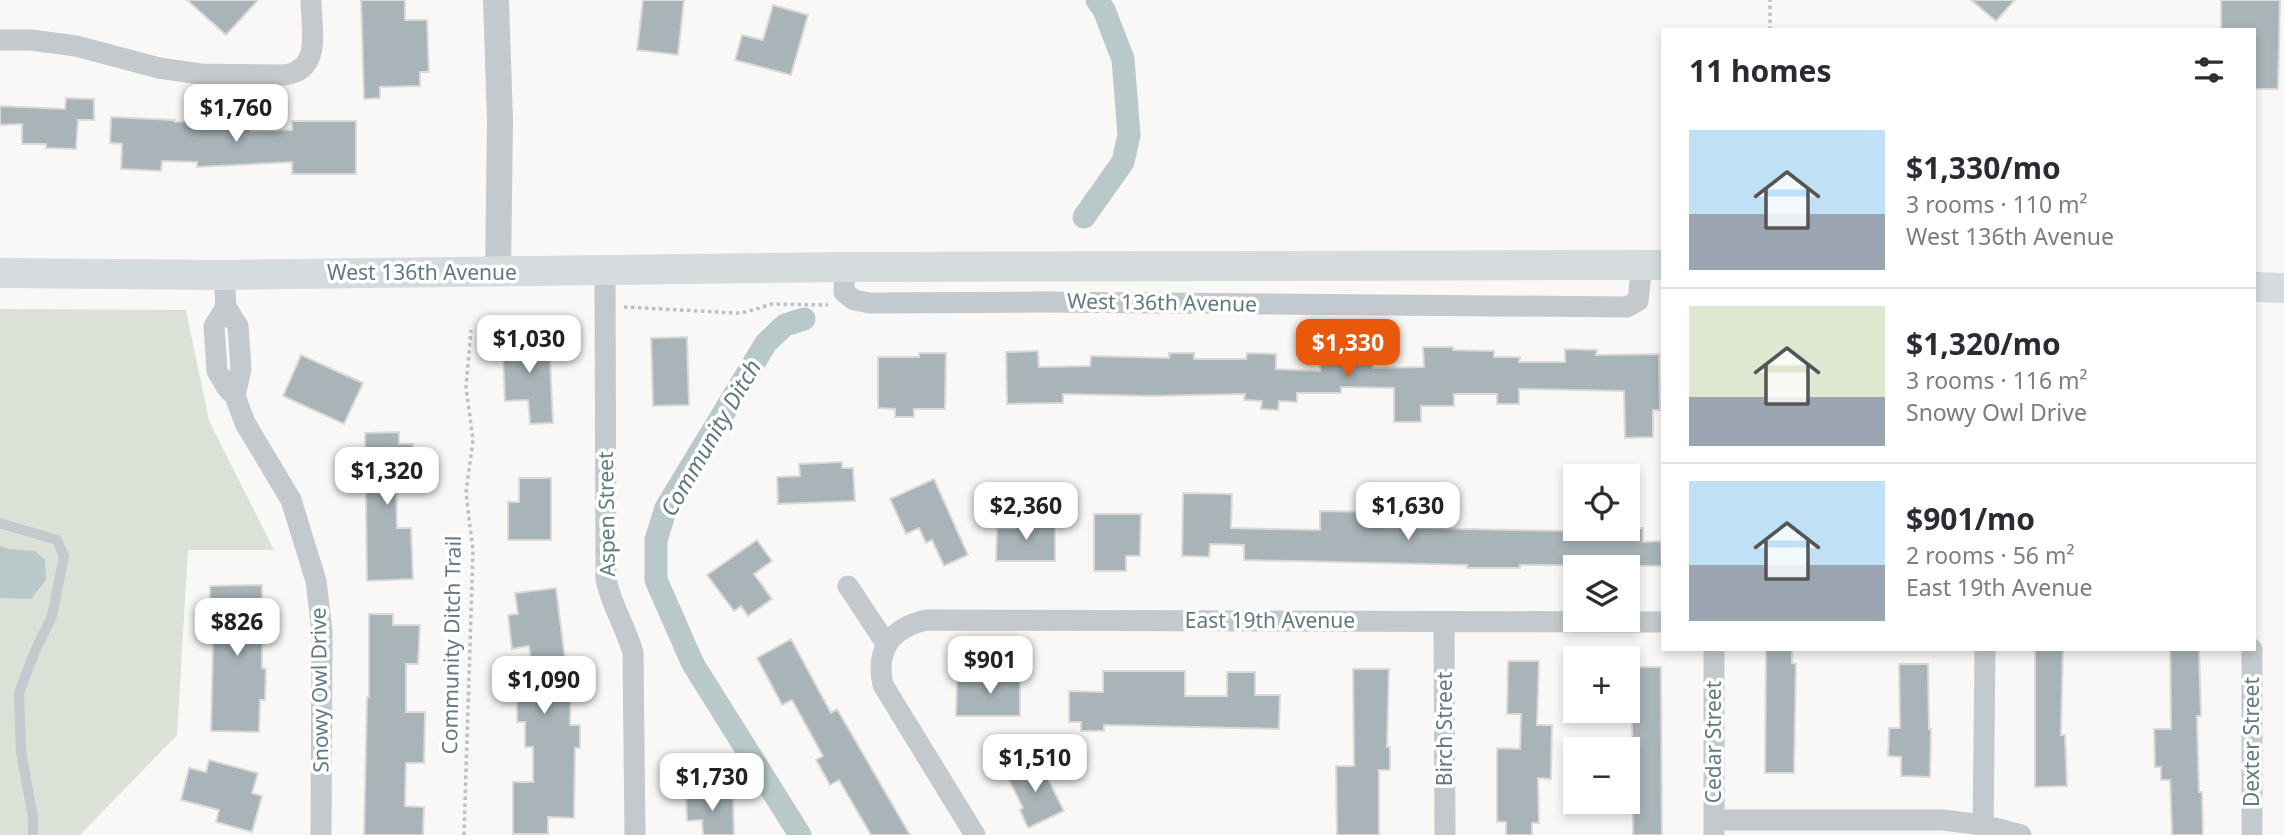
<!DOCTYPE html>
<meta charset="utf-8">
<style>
:root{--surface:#fff;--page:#f7f7f7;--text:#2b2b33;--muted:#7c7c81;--line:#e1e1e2;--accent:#ea580c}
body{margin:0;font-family:"Noto Sans",sans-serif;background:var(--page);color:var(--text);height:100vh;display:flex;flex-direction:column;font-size:26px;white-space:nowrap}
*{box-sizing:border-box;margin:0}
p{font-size:23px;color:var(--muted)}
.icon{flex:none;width:38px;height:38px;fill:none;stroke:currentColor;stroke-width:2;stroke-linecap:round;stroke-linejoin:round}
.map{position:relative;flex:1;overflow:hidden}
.details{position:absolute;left:1661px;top:28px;width:595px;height:623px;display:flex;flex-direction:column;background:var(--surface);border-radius:0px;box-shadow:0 4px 10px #0003}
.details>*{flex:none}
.fabs{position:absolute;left:1563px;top:464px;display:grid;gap:14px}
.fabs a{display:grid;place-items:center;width:77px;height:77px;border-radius:0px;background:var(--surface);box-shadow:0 4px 10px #0003;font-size:35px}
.price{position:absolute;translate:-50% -60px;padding:0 16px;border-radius:14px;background:#fff;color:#222;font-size:23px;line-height:46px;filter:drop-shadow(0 2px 4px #0008)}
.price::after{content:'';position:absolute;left:50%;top:42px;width:21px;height:16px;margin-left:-10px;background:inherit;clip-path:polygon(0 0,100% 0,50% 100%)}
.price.active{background:var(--accent);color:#fff}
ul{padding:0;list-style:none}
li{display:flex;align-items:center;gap:21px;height:175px;padding:0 28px}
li+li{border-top:2px solid var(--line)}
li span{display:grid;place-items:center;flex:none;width:196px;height:140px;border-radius:0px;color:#555}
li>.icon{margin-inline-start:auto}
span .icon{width:84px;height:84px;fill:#fffc;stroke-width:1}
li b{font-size:30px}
h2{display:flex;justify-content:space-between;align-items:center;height:84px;padding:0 28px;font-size:30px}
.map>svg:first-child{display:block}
</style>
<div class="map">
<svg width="2284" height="835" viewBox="0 0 2284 835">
<rect width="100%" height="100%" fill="#f9f8f6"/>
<path fill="#dbe1d7" d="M 0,309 L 186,310 L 209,421 L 274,550 L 188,550 L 177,735 L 80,835 L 0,835 Z"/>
<path fill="#b9c9ca" d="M 0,546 L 10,549 L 35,551 L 45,560 L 46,580 L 31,599 L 0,598 Z"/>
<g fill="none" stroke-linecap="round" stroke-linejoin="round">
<path stroke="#b9c9ca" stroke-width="23" d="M 1084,217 L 1123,162 L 1129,135 L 1123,59 L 1104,10 L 1097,0
M 800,835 L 693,664 L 656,580 L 656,540 L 666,508 L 766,343 L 785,325 L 804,319"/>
</g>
<path fill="#a8b4b8" stroke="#dbdad8" stroke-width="2" d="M 187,0 L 258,0 L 226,35 Z
M 361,0 L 405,0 L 405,20 L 427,20 L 429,72 L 420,72 L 420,86 L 380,87 L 380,98 L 364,99 Z
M 643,0 L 684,0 L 678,55 L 637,50 Z
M 1971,0 L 2015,0 L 1996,21 Z
M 2221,0 L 2280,0 L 2278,89 L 2254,89 L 2254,30 L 2221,30 Z
M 773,5 L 808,15 L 791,75 L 735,60 L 742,35 L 763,40 Z
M 66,98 L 94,99 L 94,120 L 78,120 L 76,149 L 46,148 L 46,144 L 22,144 L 22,124 L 0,125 L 0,106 L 65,109 Z
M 111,117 L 175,120 L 175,122 L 250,118 L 251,131 L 292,130 L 292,121 L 356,121 L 356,174 L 292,174 L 292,162 L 197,167 L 197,162 L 162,161 L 161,171 L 121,169 L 122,144 L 110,143 Z
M 549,336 L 553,423 L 530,424 L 528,400 L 505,401 L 502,338 Z
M 687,337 L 689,405 L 653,406 L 651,338 Z
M 1320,347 L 1346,348 L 1346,359 L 1373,359 L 1373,368 L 1424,367 L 1423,347 L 1453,347 L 1453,350 L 1494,351 L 1494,357 L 1520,357 L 1519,362 L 1565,362 L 1565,349 L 1597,350 L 1596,355 L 1659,354 L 1660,410 L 1653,410 L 1653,437 L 1625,438 L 1624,391 L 1519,389 L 1519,404 L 1497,404 L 1497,394 L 1454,394 L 1454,406 L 1421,406 L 1421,422 L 1394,422 L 1394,388 L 1341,387 L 1341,393 L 1297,393 L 1297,402 L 1279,401 L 1278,410 L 1261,409 L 1262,401 L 1244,400 L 1245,394 L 1152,396 L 1063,394 L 1063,403 L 1007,404 L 1006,352 L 1038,351 L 1039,367 L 1090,366 L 1091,356 L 1169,358 L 1169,353 L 1194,353 L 1194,359 L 1246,359 L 1247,353 L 1276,354 L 1276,369 L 1320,371 Z
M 919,353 L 946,353 L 945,409 L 914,409 L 914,417 L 895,417 L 895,409 L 878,408 L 878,357 L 919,357 Z
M 301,355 L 363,383 L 344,424 L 283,396 Z
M 399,432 L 399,444 L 413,444 L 414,455 L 415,484 L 396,485 L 397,528 L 411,528 L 413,579 L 367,581 L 365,433 Z
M 842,462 L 842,468 L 853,468 L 855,501 L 778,504 L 777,477 L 800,476 L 799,464 Z
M 519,478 L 551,478 L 551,540 L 508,540 L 508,502 L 519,502 Z
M 934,479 L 968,555 L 944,566 L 932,540 L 926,543 L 919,528 L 906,534 L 890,499 Z
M 1183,493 L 1232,494 L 1231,528 L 1320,530 L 1320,511 L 1380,512 L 1380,527 L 1613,532 L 1613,528 L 1643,528 L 1643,542 L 1661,541 L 1662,566 L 1520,565 L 1520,568 L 1467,568 L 1467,565 L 1244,560 L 1244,545 L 1210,544 L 1209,557 L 1182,556 Z
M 1094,514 L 1141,514 L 1140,556 L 1126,556 L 1126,571 L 1094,571 Z
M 1017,517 L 1040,517 L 1040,527 L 1055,527 L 1055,561 L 996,561 L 997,528 L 1016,528 Z
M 757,540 L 772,561 L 754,574 L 772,599 L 748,616 L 741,606 L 734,611 L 707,575 Z
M 262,585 L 262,668 L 266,669 L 265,700 L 260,700 L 259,732 L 211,731 L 213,641 L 210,641 L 210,586 Z
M 556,588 L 568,683 L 571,683 L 570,725 L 580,725 L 580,748 L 575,748 L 574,818 L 548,817 L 548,834 L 513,834 L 513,782 L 533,782 L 533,747 L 525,747 L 525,722 L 517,722 L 517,698 L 525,698 L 525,683 L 534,683 L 529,646 L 512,649 L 508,615 L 518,614 L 515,593 Z
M 369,614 L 393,614 L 393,625 L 420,625 L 418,664 L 406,664 L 406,712 L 425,712 L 424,763 L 406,763 L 405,806 L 424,807 L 423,835 L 364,835 L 367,697 L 369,697 Z
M 791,639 L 831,713 L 837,709 L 910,835 L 871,835 L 839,780 L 830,785 L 816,760 L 823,756 L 792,700 L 782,705 L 757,658 Z
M 1766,649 L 1792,649 L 1792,663 L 1796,664 L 1794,773 L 1765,773 Z
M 2035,649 L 2063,649 L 2061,735 L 2065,735 L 2067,786 L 2035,787 Z
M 2170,649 L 2199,649 L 2201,716 L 2197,716 L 2199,792 L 2202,792 L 2203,835 L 2172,835 L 2170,780 L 2161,780 L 2161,767 L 2155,767 L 2154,729 L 2171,729 Z
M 1508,661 L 1539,661 L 1537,725 L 1552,725 L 1551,779 L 1538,778 L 1539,823 L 1532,823 L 1532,835 L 1506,835 L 1506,822 L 1497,822 L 1497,748 L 1520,749 L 1521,714 L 1507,714 Z
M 1899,664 L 1928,664 L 1929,729 L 1931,729 L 1930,777 L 1901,776 L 1901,757 L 1888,756 L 1889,728 L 1900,728 Z
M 1631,667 L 1661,667 L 1662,835 L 1633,835 L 1632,715 L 1628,715 L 1628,679 L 1631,679 Z
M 1353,669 L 1389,669 L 1387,747 L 1390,747 L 1390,770 L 1379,770 L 1379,835 L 1337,835 L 1336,766 L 1354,766 Z
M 1103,671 L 1185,671 L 1185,696 L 1227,696 L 1227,672 L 1255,672 L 1255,695 L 1280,695 L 1279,729 L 1104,725 L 1104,731 L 1081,731 L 1081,722 L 1069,722 L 1069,691 L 1103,692 Z
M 988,672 L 1020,672 L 1020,716 L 956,716 L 957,680 L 988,681 Z
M 209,760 L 258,773 L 252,793 L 262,796 L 252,832 L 216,822 L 219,810 L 181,800 L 189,768 L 206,772 Z
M 1039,761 L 1064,811 L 1028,828 L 1020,810 L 1023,808 L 1007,776 Z
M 733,794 L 734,835 L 703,835 L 702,820 L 687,821 L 686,795 Z"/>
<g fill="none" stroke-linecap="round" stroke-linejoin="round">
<path stroke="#bdc1c3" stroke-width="3.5" stroke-dasharray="3.5 3.5" stroke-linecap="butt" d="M 1770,30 L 1770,0
M 624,307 L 737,313 L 746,312 L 772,304 L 828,305
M 464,835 L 473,551 L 466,493 L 473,440 L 466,387 L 471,330"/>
<path stroke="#c3c9cc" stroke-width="10" d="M 0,523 L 57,540 L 64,556 L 52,616 L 35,651 L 19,693 L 21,752 L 33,817 L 33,835"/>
<path stroke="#c3c9cc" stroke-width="21" d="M 0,40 L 31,40 L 76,46 L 159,68 L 200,74 L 284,75 C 323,70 311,28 311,0
M 845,267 L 844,292 L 854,300 L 870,303 L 1042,302 L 1627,307 L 1638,301 L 1642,264
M 605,271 L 606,579 C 611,605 626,627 633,653 L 635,835
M 224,275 L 226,307 L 238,326 L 241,369 L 235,396
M 226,307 L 214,326 L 217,371 L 227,388 L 235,396 L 245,423 L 291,500 L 316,581 L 322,631 L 321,835
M 848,586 L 887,645
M 1444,622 L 1445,835
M 1714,649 L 1714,835
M 1714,820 L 1943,820 L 1983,825 L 2021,835
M 975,835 L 883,685 C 875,649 892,628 926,620 L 1662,622
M 1983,835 L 1985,649
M 2252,835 L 2252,649"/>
<path stroke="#c3c9cc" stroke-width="26" d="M 496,0 L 500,120 L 498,272"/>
<path stroke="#d6dbde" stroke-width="30" d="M 0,273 L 224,275 L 845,267 L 1662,265
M 2254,287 L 2284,288"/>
</g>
<g text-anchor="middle" stroke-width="7" stroke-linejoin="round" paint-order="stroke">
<g font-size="21" fill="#627982" stroke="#fff">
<text x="422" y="280">West 136th Avenue</text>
<text transform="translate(1162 303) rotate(1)" y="7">West 136th Avenue</text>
<text transform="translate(607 514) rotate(-91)" y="7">Aspen Street</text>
<text x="1270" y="628">East 19th Avenue</text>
<text transform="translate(452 645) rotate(-89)" y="7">Community Ditch Trail</text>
<text transform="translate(320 690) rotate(-91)" y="7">Snowy Owl Drive</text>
<text transform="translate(1445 729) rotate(-90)" y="7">Birch Street</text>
<text transform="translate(1714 742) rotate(-90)" y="7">Cedar Street</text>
<text transform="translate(2252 742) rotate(-90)" y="7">Dexter Street</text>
</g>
<g font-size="23" font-style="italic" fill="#5e787c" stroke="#fff">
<text transform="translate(711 438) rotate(-60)" y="8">Community Ditch</text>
</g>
</g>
</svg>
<div class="fabs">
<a><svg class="icon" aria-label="locate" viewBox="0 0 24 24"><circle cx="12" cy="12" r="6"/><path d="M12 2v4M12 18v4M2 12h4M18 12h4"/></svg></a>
<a><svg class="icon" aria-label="layers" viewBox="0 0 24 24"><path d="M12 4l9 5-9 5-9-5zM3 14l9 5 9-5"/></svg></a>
<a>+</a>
<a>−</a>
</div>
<b class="price" style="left:236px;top:144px">$1,760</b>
<b class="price" style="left:529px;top:375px">$1,030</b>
<b class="price active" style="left:1348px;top:379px">$1,330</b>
<b class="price" style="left:387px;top:507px">$1,320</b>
<b class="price" style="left:1026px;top:542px">$2,360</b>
<b class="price" style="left:1408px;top:542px">$1,630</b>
<b class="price" style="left:237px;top:658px">$826</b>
<b class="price" style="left:990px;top:696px">$901</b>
<b class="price" style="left:544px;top:716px">$1,090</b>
<b class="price" style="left:1035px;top:794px">$1,510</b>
<b class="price" style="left:712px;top:813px">$1,730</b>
<section class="details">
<h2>11 homes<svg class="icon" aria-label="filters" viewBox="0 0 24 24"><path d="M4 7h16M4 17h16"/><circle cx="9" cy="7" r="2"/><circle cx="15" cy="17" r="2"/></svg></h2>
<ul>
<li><span style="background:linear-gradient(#bfe0f5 60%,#9aa5b1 0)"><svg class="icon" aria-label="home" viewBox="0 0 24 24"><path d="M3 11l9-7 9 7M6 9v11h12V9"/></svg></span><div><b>$1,330/mo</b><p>3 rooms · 110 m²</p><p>West 136th Avenue</p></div></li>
<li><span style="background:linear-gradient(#dfe7d0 65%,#9aa5b1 0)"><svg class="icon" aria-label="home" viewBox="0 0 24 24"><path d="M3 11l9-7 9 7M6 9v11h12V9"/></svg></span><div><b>$1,320/mo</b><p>3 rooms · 116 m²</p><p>Snowy Owl Drive</p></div></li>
<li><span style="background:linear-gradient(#bfe0f5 60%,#9aa5b1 0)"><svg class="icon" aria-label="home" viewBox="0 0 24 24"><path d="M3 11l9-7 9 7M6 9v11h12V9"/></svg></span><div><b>$901/mo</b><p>2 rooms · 56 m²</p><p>East 19th Avenue</p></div></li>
</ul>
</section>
</div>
